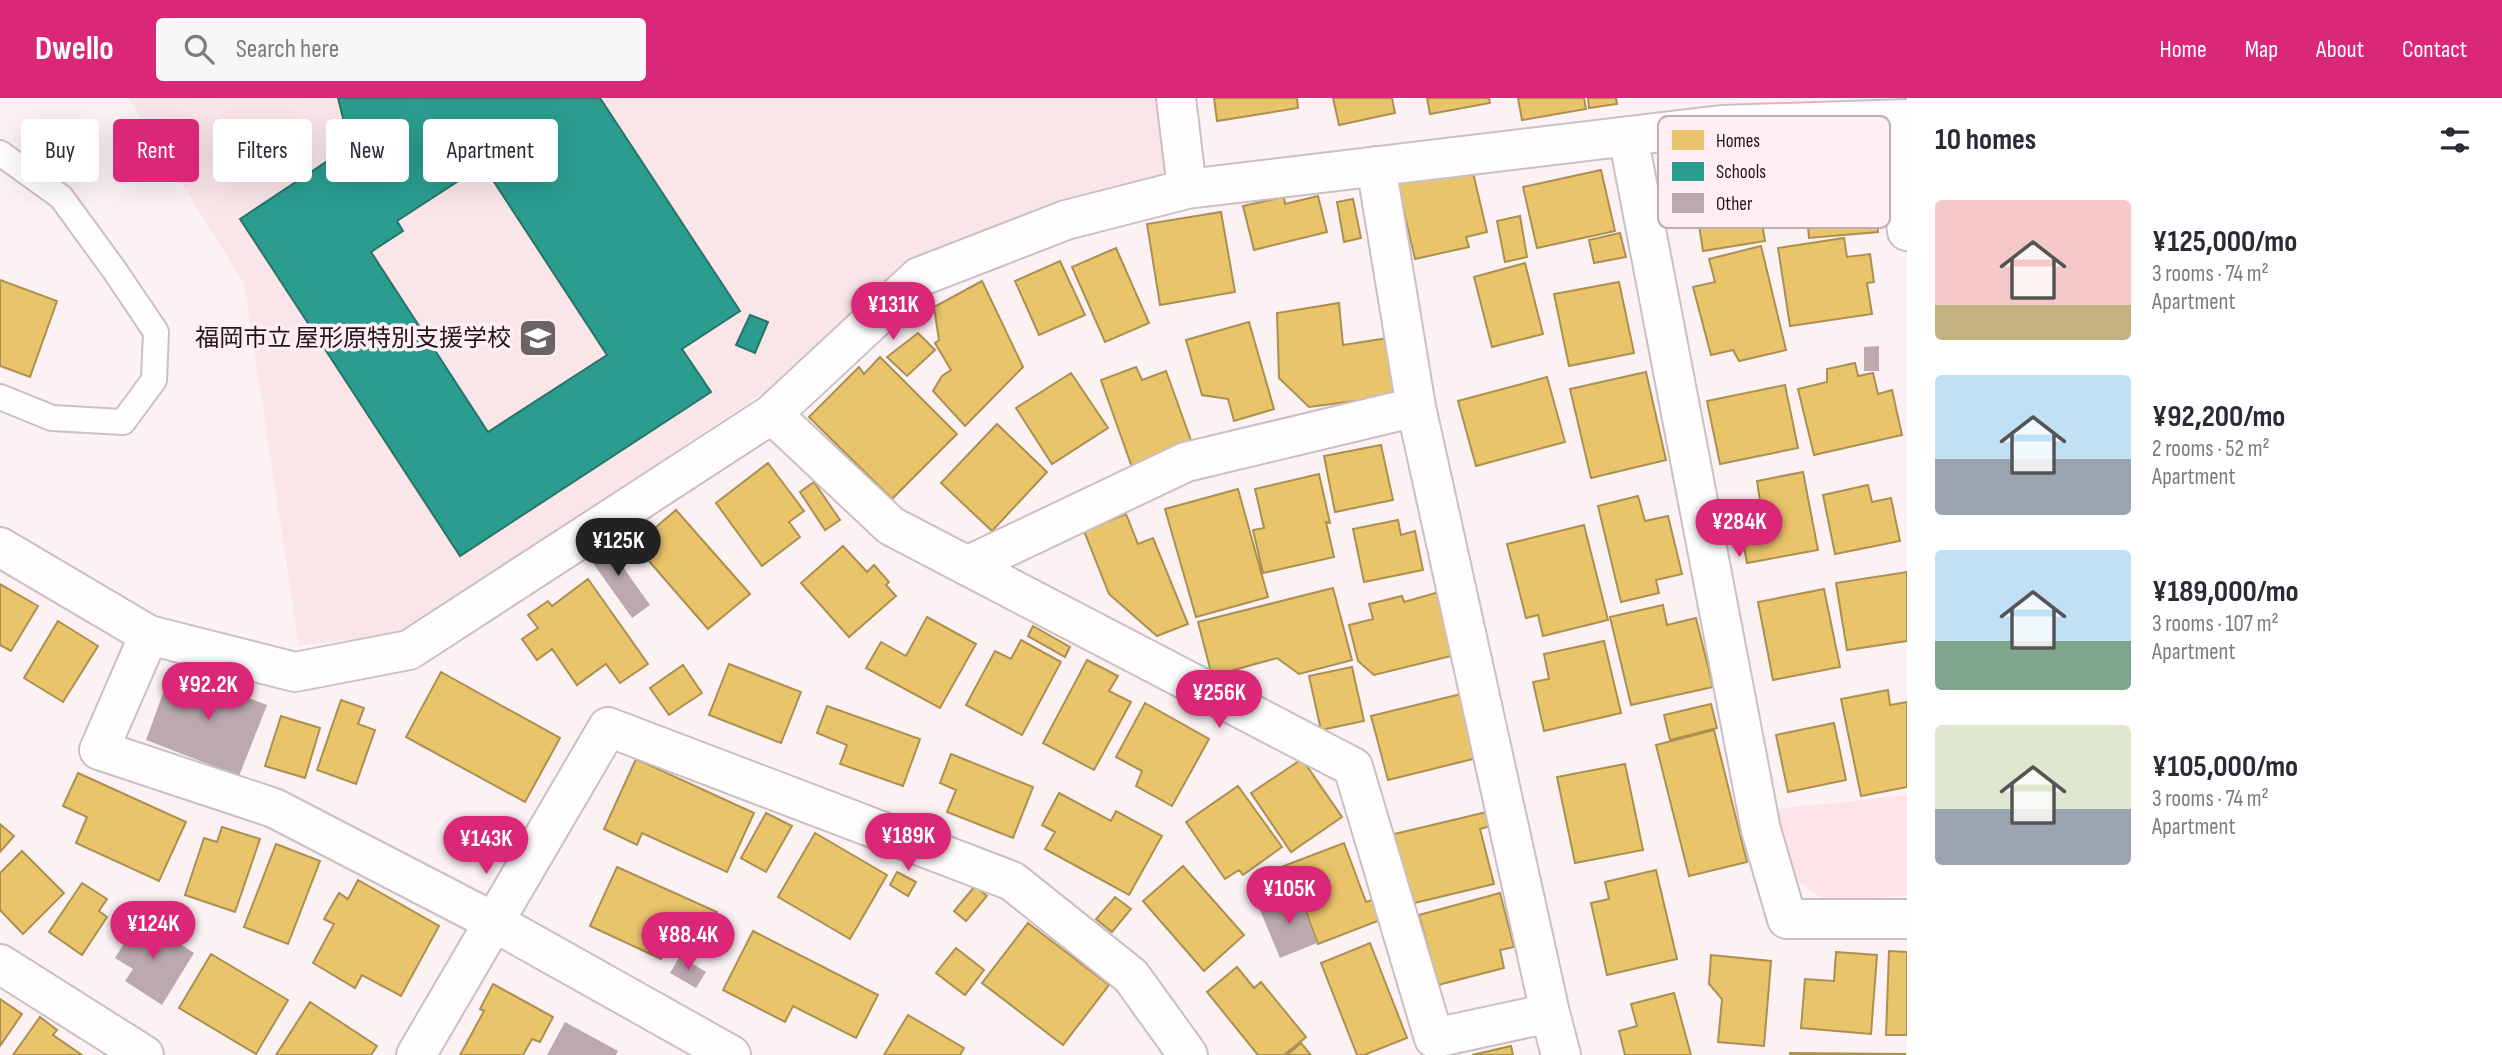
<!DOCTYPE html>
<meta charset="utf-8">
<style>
:root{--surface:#fff;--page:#f7f7f7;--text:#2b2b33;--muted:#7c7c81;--accent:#db2777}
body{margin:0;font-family:"Sofia Sans Condensed","Noto Sans JP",sans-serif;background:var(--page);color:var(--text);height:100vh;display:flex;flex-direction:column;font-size:26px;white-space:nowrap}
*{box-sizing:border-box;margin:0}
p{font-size:23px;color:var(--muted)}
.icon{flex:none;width:38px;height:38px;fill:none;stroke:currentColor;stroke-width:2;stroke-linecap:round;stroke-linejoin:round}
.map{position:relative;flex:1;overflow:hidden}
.panel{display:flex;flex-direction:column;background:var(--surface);width:595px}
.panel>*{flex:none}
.top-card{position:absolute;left:21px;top:21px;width:665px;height:63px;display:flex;gap:14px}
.price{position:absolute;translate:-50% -60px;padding:0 16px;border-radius:24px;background:var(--accent);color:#fff;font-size:23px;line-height:46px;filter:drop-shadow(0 2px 4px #0008)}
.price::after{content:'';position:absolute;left:50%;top:42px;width:21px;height:16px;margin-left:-10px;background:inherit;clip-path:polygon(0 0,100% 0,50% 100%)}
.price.active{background:#222;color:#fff}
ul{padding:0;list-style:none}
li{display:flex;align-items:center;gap:21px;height:175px;padding:0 28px}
li span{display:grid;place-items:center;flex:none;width:196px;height:140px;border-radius:7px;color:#555}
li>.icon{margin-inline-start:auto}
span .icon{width:84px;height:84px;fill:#fffc;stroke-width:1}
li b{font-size:30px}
h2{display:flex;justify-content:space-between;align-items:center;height:84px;padding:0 28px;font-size:30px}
.pill{padding:0 24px;border-radius:7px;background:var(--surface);box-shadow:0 7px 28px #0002;font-size:24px;line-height:63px}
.pill.active{background:var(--accent);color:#fff}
header{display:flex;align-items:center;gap:42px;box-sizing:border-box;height:98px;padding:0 35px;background:var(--accent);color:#fff}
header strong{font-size:33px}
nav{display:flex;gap:38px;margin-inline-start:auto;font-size:24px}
.search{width:490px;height:63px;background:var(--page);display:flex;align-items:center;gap:18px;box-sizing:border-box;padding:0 24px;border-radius:7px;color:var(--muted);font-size:26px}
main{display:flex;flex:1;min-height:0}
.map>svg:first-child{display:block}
</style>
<header>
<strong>Dwello</strong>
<div class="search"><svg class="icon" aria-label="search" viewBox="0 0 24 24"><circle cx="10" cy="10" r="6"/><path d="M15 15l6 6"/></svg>Search here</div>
<nav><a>Home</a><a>Map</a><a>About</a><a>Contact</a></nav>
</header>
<main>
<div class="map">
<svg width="1907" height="957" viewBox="0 0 1907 957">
<rect width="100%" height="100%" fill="#fcf2f4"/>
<path fill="#fae6e9" d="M 128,0 L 1158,0 L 1167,78 L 912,159 L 763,295 L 401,535 L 299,548 L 244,185 Z"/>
<path fill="#fee3e8" d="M 1907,697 L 1907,797 L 1829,805 L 1792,779 L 1777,711 Z"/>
<path fill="#e9c46a" stroke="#ac9051" stroke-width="2" d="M 1214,0 L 1297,0 L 1298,10 L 1217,23 Z
M 1333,0 L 1392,0 L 1395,15 L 1339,27 Z
M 1427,0 L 1489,0 L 1490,5 L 1430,16 Z
M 1518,0 L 1584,0 L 1586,11 L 1522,22 Z
M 1588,0 L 1616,0 L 1617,6 L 1589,10 Z
M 1851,48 L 1854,78 L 1873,77 L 1878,134 L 1809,140 L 1801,52 Z
M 1751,59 L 1765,143 L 1703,153 L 1690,68 Z
M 1470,62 L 1487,134 L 1466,139 L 1469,149 L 1415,161 L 1396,79 Z
M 1601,72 L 1615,133 L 1537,150 L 1523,89 Z
M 1318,98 L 1327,134 L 1254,152 L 1243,108 L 1284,99 L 1285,106 Z
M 1353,101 L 1361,140 L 1344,144 L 1337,104 Z
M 1221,114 L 1235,194 L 1160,207 L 1147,126 Z
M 1520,118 L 1527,159 L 1505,164 L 1497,123 Z
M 1620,135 L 1626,159 L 1594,165 L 1589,142 Z
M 1844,140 L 1847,159 L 1870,156 L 1874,184 L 1867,185 L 1872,216 L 1790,228 L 1778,150 Z
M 1761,148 L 1786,252 L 1739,263 L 1733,252 L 1711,257 L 1693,189 L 1715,184 L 1709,161 Z
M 1116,150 L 1149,225 L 1105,244 L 1072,169 Z
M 1060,163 L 1085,217 L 1039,237 L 1015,183 Z
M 1525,165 L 1543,236 L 1492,249 L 1474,179 Z
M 0,182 L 57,203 L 30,279 L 0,268 Z
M 982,183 L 1023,269 L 965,328 L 933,293 L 942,278 L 951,272 L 935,245 L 939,242 L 934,209 Z
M 1619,184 L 1634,255 L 1569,268 L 1554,196 Z
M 1339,205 L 1343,247 L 1387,240 L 1401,282 L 1393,298 L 1309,309 L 1279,280 L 1277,215 Z
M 1249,224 L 1274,311 L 1234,323 L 1228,301 L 1202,297 L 1186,242 Z
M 918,235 L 935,252 L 907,278 L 887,259 Z
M 880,259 L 957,336 L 892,401 L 809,319 L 859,269 L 864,276 Z
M 1855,265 L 1858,278 L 1873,275 L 1878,296 L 1892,292 L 1902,337 L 1814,357 L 1798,291 L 1827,284 L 1827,271 Z
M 1136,269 L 1142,282 L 1166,273 L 1194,351 L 1133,372 L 1101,282 Z
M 1646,274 L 1666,362 L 1591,380 L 1570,291 Z
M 1071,275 L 1108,330 L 1052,366 L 1016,310 Z
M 1547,279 L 1565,344 L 1476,368 L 1458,303 Z
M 1785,287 L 1798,350 L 1720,366 L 1707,303 Z
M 997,326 L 1047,374 L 992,433 L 941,385 Z
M 1381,347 L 1393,402 L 1335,414 L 1324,358 Z
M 768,365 L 804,413 L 789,424 L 800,439 L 762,468 L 716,405 Z
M 1803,374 L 1818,452 L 1747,465 L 1736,407 L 1760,403 L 1757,383 Z
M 1319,376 L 1330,425 L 1326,424 L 1334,459 L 1263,475 L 1253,432 L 1264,430 L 1255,391 Z
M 814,384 L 840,422 L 825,432 L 800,394 Z
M 1868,387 L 1872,404 L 1891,400 L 1900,443 L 1835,456 L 1823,397 Z
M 1238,391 L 1268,499 L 1196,519 L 1165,411 Z
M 1638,398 L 1645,423 L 1668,418 L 1682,476 L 1656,482 L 1659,495 L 1621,504 L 1598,408 Z
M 676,412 L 750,496 L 708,531 L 635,447 Z
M 1126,416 L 1138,446 L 1153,440 L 1188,526 L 1157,538 L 1109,496 L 1084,433 Z
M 1398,422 L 1401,437 L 1415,433 L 1423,472 L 1364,484 L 1353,431 Z
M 1584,427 L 1608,522 L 1543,538 L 1538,517 L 1526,520 L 1507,446 Z
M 843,448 L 867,474 L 874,467 L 889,484 L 886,487 L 896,498 L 849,539 L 801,485 Z
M 1907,474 L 1907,543 L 1847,552 L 1836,485 Z
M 588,481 L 648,566 L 620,585 L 606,566 L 577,587 L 552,551 L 537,562 L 522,541 L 538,530 L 528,517 L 548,503 L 552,508 Z
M 0,486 L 38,508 L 11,553 L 0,547 Z
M 1333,490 L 1352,562 L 1299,576 L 1277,560 L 1212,578 L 1198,524 Z
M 1824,491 L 1840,569 L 1773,582 L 1758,504 Z
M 1439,494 L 1455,557 L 1374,577 L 1358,563 L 1349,527 L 1373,521 L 1369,506 L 1402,498 L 1404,504 Z
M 1663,507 L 1667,527 L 1696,520 L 1713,589 L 1631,607 L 1610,519 Z
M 927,519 L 976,546 L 940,610 L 866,570 L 881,544 L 906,558 Z
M 58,523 L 98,548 L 63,604 L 24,580 Z
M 1033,528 L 1070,549 L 1065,559 L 1028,538 Z
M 1021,542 L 1061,564 L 1022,637 L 966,607 L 995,553 L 1011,561 Z
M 1604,543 L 1621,615 L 1544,633 L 1533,584 L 1549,581 L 1544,556 Z
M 1087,562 L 1118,578 L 1109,593 L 1131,604 L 1094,672 L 1043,645 Z
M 729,566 L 801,594 L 781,645 L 709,617 Z
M 683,567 L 702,595 L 669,617 L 650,590 Z
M 1352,569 L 1364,623 L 1321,632 L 1309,578 Z
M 441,574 L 560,640 L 525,704 L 406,639 Z
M 1888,592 L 1890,607 L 1907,604 L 1907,689 L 1861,698 L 1841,601 Z
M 1461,596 L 1477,660 L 1388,682 L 1371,618 Z
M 341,602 L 364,610 L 358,626 L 375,632 L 356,686 L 317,672 Z
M 1145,605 L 1209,641 L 1172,708 L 1136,688 L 1142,673 L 1116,659 Z
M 1711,606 L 1717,630 L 1670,642 L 1664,617 Z
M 827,608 L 920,641 L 903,688 L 840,666 L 847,647 L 817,635 Z
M 281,618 L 320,630 L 305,680 L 265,668 Z
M 1834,625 L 1846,682 L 1788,694 L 1776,637 Z
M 1714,632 L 1747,764 L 1689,778 L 1656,647 Z
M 951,656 L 1033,689 L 1013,740 L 947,714 L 956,692 L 940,685 Z
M 636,661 L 754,715 L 727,774 L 642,735 L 637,747 L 604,731 Z
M 1302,661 L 1342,719 L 1291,754 L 1251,695 Z
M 1625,666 L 1643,752 L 1575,765 L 1557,679 Z
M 78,675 L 186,724 L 159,783 L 76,745 L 87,719 L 63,708 Z
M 1238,688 L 1282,749 L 1243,777 L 1239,772 L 1225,781 L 1186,724 Z
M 1059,695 L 1111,723 L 1116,713 L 1162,738 L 1129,797 L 1045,751 L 1055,734 L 1042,727 Z
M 1491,713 L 1494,727 L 1480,731 L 1494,786 L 1406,807 L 1390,737 Z
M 766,715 L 792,728 L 766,774 L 741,760 Z
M 0,726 L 14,738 L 0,754 Z
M 222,729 L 260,741 L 235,814 L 185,797 L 204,740 L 217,744 Z
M 815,735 L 887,777 L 850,841 L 778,799 Z
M 1344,745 L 1366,804 L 1375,801 L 1383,821 L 1318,846 L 1299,795 L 1284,800 L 1273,772 Z
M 276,746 L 320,763 L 288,846 L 244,829 Z
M 22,753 L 64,795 L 23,836 L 0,812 L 0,775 Z
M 1183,768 L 1244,837 L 1204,873 L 1143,803 Z
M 617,769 L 717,814 L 695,861 L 667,848 L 661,861 L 590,828 Z
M 1656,772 L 1677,861 L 1607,877 L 1591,805 L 1609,801 L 1605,784 Z
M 897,774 L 916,784 L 908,798 L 890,787 Z
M 358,782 L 439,828 L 401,898 L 362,877 L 355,890 L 313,865 L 334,826 L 324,821 L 339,795 L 348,801 Z
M 82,785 L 107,801 L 99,813 L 107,819 L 82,857 L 49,834 Z
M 975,788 L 987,798 L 966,823 L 954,813 Z
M 1500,795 L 1514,849 L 1500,852 L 1504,870 L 1438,887 L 1419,817 Z
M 1115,799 L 1131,811 L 1112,834 L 1096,821 Z
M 1028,825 L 1109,887 L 1063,947 L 982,885 Z
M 753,833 L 878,897 L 856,940 L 793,908 L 785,924 L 723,892 Z
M 1370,845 L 1407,940 L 1364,957 L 1357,957 L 1321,865 Z
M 956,850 L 984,872 L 965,897 L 936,875 Z
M 1889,853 L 1907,854 L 1907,937 L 1886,937 Z
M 1836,854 L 1877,857 L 1871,936 L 1801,930 L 1805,881 L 1834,883 Z
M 211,856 L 288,902 L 256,956 L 179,910 Z
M 1711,857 L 1771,863 L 1764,948 L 1718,944 L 1722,901 L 1709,886 Z
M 1237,869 L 1254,890 L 1261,884 L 1306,939 L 1284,957 L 1258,957 L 1207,894 Z
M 493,886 L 553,919 L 540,944 L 532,941 L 523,957 L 460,957 L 484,913 L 480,911 Z
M 1674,895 L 1691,957 L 1625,957 L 1619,933 L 1637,928 L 1631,906 Z
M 0,901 L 22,916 L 0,948 Z
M 310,904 L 377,948 L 371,957 L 276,957 Z
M 908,917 L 964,950 L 960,957 L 884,957 Z
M 40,919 L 57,932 L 53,937 L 82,957 L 13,957 Z
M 1301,945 L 1311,957 L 1287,957 Z
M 1511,948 L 1513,957 L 1472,957 Z
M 1790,955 L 1905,956 L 1905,957 L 1790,957 Z"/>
<path fill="#2a9d8f" stroke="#27746b" stroke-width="2" fill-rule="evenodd" d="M 338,0 L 600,0 L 740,213 L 682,251 L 711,294 L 460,458 L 240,121 L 350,48 ZM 483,67 L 607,257 L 488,334 L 371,154 L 403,133 L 397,123 Z
M 750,217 L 768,224 L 755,255 L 736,247 Z"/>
<path fill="#bca9ae" d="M 1879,248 L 1879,273 L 1864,273 L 1864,249 Z
M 603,441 L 650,507 L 632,520 L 585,454 Z
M 194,567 L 231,582 L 228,592 L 267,607 L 239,678 L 146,642 L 163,595 L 182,602 Z
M 1298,796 L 1317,845 L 1280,860 L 1260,812 Z
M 140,820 L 194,855 L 162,907 L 125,883 L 133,871 L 115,860 Z
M 680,858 L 706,874 L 696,890 L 670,875 Z
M 565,924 L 618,953 L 616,957 L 547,957 Z"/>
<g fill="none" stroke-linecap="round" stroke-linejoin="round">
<g stroke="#cac0c2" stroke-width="28">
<path id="service" d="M 0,55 L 61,99 L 115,173 L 156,234 L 154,282 L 123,324 L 52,320 L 0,299"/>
</g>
<g stroke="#cac0c2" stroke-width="42">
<path id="minor" d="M 1176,0 L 1187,91
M 1894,22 L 1907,133
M 1628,38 L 1761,732 L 1787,821 L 1907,821
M 1376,68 L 1416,309 L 1550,915 L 1561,957
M 772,316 L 891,428 L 1353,669 L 1434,940 L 1550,915
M 0,449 L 149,537 L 295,574 L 409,552 L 772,316 L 919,179 L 1066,122 L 1187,91 L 1721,27 L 1907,21
M 969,467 L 1186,364 L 1416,309
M 149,537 L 99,652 L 274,710 L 494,824 L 731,957
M 0,866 L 144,957
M 416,957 L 608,629 L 1012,783 L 1131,878 L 1188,957"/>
</g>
<use href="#service" stroke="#fffdfd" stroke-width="24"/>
<use href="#minor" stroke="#fffdfd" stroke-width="38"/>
</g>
<defs>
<g id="school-square" transform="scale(2.0125)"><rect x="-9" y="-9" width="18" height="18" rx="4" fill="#6c6365" stroke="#ffeff2"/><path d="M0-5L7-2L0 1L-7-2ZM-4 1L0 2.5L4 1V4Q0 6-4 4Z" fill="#fff"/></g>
</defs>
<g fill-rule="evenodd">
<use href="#school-square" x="538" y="240"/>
</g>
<g text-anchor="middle" stroke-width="7" stroke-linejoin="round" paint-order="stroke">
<g font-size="24" fill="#1f1618" stroke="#ffeff2" text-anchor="end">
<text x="511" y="248">福岡市立 屋形原特別支援学校</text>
</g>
</g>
<rect x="1658" y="18" width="232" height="112" rx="10" fill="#ffeff2" stroke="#bcaeb1" stroke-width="2"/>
<rect x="1672" y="32" width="32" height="20" fill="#e9c46a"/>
<rect x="1672" y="64" width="32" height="19" fill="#2a9d8f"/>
<rect x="1672" y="95" width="32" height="20" fill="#bca9ae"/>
<g font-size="19" fill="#1f1618">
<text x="1716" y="49">Homes</text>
<text x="1716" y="80">Schools</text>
<text x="1716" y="112">Other</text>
</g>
</svg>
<b class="price" style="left:893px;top:244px">¥131K</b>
<b class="price" style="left:1739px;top:461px">¥284K</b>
<b class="price active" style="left:618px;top:480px">¥125K</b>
<b class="price" style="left:208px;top:624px">¥92.2K</b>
<b class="price" style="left:1219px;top:632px">¥256K</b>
<b class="price" style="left:908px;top:775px">¥189K</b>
<b class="price" style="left:486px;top:778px">¥143K</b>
<b class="price" style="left:1289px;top:828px">¥105K</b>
<b class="price" style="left:153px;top:863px">¥124K</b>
<b class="price" style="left:688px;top:874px">¥88.4K</b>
<div class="top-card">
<a class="pill">Buy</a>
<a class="pill active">Rent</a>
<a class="pill">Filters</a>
<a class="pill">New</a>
<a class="pill">Apartment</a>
</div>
</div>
<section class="panel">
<h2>10 homes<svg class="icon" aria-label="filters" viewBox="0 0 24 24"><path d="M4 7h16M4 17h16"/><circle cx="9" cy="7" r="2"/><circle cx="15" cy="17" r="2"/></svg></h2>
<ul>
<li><span style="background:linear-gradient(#f6c9c9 75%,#c2b280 0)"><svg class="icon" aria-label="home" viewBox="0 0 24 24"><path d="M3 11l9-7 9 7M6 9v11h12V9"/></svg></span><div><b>¥125,000/mo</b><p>3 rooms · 74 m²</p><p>Apartment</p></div></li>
<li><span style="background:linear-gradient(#bfe0f5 60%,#9aa5b1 0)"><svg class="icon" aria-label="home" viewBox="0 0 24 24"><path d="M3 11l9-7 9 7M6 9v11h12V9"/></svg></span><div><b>¥92,200/mo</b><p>2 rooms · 52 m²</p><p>Apartment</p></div></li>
<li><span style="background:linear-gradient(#bfe0f5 65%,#7fa58c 0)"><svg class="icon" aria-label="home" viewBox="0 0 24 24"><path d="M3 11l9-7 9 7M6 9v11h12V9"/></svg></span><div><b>¥189,000/mo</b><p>3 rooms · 107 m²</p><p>Apartment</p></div></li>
<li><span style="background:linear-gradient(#dfe7d0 60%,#9aa5b1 0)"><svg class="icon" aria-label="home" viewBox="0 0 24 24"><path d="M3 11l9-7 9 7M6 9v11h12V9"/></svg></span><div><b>¥105,000/mo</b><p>3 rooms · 74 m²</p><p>Apartment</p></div></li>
</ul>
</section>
</main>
